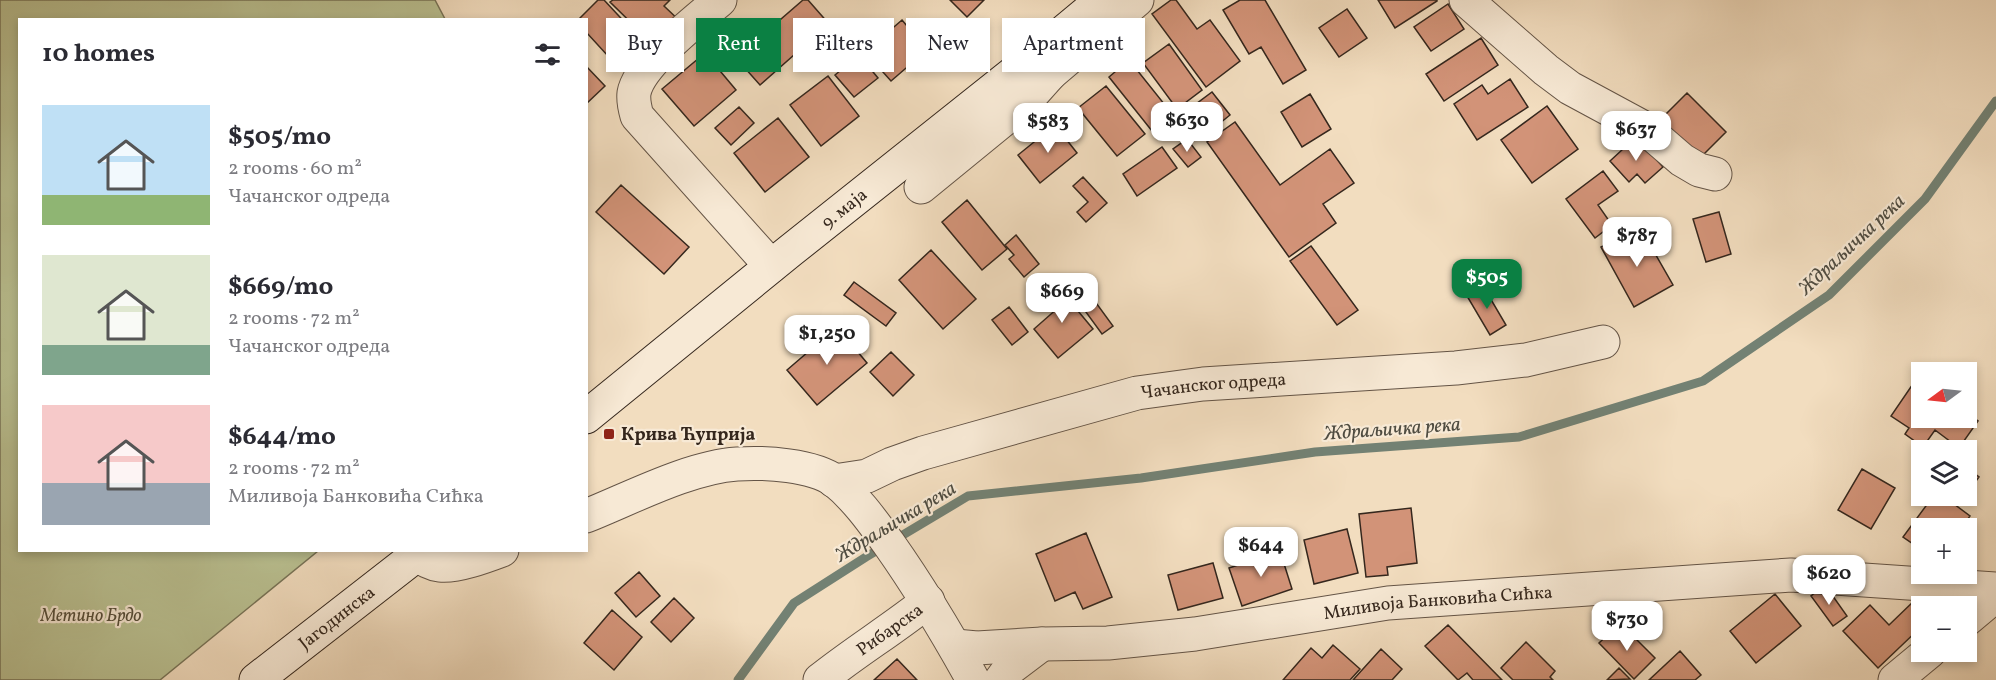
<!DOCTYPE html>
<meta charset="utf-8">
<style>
:root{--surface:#fff;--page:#f7f7f7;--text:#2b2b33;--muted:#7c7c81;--accent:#0b8043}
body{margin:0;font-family:Vollkorn,serif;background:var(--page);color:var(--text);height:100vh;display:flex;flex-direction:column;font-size:22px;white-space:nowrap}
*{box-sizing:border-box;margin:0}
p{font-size:20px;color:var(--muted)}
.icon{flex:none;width:33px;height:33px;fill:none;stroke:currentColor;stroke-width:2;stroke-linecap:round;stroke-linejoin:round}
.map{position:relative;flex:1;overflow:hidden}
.panel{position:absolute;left:18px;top:18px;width:570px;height:534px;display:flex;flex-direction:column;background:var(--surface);border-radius:0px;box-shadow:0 3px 9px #0003}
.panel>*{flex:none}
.top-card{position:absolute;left:606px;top:18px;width:570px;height:54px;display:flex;gap:12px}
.needle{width:39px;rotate:255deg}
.fabs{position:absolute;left:1911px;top:362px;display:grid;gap:12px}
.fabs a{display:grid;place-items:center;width:66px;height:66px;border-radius:0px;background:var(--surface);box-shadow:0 3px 9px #0003;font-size:30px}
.price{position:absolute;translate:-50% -51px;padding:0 14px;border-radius:12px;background:#fff;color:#222;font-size:20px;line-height:39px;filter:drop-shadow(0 2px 3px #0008)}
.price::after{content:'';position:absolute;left:50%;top:36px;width:18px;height:14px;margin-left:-9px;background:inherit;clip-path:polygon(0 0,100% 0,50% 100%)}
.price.on{background:var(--accent);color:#fff}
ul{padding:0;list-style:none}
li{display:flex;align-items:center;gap:18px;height:150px;padding:0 24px}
li span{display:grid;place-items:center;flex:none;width:168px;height:120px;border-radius:0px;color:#555}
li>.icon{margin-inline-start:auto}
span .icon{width:72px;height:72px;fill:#fffc;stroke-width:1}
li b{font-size:26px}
h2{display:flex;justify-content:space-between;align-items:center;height:72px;padding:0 24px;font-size:26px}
.pill{padding:0 21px;border-radius:0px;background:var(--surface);box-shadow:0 3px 9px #0003;font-size:21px;line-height:54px}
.pill.on{background:var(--accent);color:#fff}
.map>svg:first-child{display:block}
</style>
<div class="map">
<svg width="1996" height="680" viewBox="0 0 1996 680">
<rect width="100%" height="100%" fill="#f2ddbf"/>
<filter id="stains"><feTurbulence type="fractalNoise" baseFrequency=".00333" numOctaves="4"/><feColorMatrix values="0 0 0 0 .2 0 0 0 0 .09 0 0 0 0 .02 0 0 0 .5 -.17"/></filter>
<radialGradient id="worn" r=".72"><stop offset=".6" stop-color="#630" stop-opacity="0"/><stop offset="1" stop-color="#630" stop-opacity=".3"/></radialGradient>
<path fill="#bac192" stroke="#787458" stroke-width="1.5" d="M 0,0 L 435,0 L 445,19 L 20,20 L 20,550 L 318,551 L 160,680 L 0,680 Z"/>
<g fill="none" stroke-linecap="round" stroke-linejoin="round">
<path stroke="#738173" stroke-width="9" d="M 738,680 L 794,603 L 866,557 L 968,496 L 1141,478 L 1315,452 L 1519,437 L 1703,381 L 1829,295 L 1925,199 L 1996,101"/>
</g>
<path fill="#d29378" stroke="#35271d" stroke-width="1.5" d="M 598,0 L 604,0 L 645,44 L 619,68 L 586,32 L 586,20 L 578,20 Z
M 613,0 L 670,0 L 664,6 L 683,24 L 659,50 L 610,2 Z
M 803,0 L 808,0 L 829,24 L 760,85 L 736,58 Z
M 950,0 L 984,0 L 967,17 Z
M 1171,0 L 1176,0 L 1197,29 L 1210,20 L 1240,61 L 1206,87 L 1152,14 Z
M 1240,0 L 1265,0 L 1306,70 L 1283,84 L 1261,47 L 1249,54 L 1223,10 Z
M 1378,0 L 1437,0 L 1437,1 L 1395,28 Z
M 1448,4 L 1464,29 L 1431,51 L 1414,27 Z
M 1347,9 L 1367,38 L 1339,57 L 1319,28 Z
M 902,20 L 927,50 L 891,81 L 865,52 Z
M 1481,38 L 1498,65 L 1444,101 L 1426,74 Z
M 1169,44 L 1202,90 L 1177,109 L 1143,63 Z
M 705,53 L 736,90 L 694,126 L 662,89 Z
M 859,55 L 878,78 L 854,97 L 835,75 Z
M 1129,60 L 1173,115 L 1152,131 L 1109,77 Z
M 586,66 L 605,86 L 586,104 Z
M 828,76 L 859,116 L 821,146 L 790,105 Z
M 1510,79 L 1528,107 L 1477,140 L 1454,104 L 1482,85 L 1488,94 Z
M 1106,86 L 1145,134 L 1117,156 L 1078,108 Z
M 1212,92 L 1230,115 L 1214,128 L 1196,104 Z
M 1687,93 L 1726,132 L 1698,160 L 1660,120 Z
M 1310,94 L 1331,129 L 1302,147 L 1281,112 Z
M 1547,106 L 1578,149 L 1532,183 L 1501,140 Z
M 739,107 L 754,123 L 731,145 L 715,128 Z
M 778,118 L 809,157 L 765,192 L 734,153 Z
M 1235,122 L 1280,185 L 1330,149 L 1354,183 L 1323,204 L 1336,223 L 1289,257 L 1207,142 Z
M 1055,125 L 1077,153 L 1040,183 L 1018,155 Z
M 1636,137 L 1663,167 L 1645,183 L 1637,174 L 1629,182 L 1610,161 Z
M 1187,139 L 1201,157 L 1188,167 L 1173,149 Z
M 1162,147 L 1177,168 L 1137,196 L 1123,174 Z
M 1603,171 L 1618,191 L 1598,205 L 1612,225 L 1595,238 L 1566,199 Z
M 1083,177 L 1107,203 L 1086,222 L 1077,212 L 1088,202 L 1073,186 Z
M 621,185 L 689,247 L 664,274 L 596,212 Z
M 967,200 L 1007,249 L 982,270 L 942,222 Z
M 1719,212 L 1731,254 L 1706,262 L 1693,219 Z
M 1634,229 L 1644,246 L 1649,243 L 1673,285 L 1634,307 L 1601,247 Z
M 1016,235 L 1039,264 L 1024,277 L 1009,259 L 1014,255 L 1005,245 Z
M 1311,246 L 1358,310 L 1337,325 L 1290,261 Z
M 931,250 L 976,299 L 943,329 L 899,280 Z
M 1053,281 L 1093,329 L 1058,358 L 1034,329 L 1059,307 L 1044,289 Z
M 854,282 L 896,313 L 886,326 L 844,295 Z
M 1083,285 L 1113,326 L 1102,334 L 1072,293 Z
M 1483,286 L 1506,325 L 1490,335 L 1467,296 Z
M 1009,307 L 1028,332 L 1012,345 L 992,320 Z
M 837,327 L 867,363 L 817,405 L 787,370 Z
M 891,352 L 914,375 L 893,396 L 870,372 Z
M 1917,378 L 1922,381 L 1922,417 L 1966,417 L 1966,412 L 1978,421 L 1959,448 L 1935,430 L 1923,447 L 1905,434 L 1909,428 L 1891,416 Z
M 1966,467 L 1979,477 L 1966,495 Z
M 1862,469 L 1895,488 L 1871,529 L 1838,510 Z
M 1934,495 L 1942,495 L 1970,516 L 1962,528 L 1922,528 L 1922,550 L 1903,537 Z
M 1411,508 L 1417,563 L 1387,567 L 1388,575 L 1366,577 L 1359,514 Z
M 1347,529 L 1358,573 L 1314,584 L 1304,540 Z
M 1086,533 L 1112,597 L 1083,609 L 1075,592 L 1055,601 L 1036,554 Z
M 1280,551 L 1292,589 L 1242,606 L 1229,568 Z
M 1213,563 L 1223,598 L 1178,610 L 1168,575 Z
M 639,572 L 660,596 L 636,617 L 615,593 Z
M 1825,585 L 1847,616 L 1833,626 L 1811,596 Z
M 1775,594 L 1801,626 L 1756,663 L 1730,631 Z
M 674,598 L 694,618 L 671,642 L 651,622 Z
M 1916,599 L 1923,606 L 1922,626 L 1878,668 L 1843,631 L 1870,605 L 1889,625 Z
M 612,610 L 642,637 L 614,670 L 584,643 Z
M 1448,625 L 1502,680 L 1473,680 L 1467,673 L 1458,680 L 1425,646 Z
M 1614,629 L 1620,635 L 1626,629 L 1655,658 L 1634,679 L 1599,643 Z
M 1526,642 L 1555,671 L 1550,677 L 1553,680 L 1513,680 L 1501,668 Z
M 1333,645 L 1360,669 L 1350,680 L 1283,680 L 1311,648 L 1322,658 Z
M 1381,649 L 1402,669 L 1392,680 L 1353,680 Z
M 1680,651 L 1701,675 L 1695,680 L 1649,680 Z
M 897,659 L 917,680 L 874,680 Z
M 1619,668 L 1630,679 L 1607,680 Z"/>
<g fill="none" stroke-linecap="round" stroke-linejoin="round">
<g stroke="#645446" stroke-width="35">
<g id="minor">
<path d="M 720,0 C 698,19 639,64 634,93 C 633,101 635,109 637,116 L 771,266"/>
<path d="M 1466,0 L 1546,70 L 1570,88 L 1646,129 L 1682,160 L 1699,170 L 1715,174"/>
<path d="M 1028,75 L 1050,74 L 1137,0"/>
<path d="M 921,187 L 1025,102 L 1050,74"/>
<path id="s1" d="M 834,481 L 867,476 L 892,464 L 923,453 L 1137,393 L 1203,384 L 1456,368 L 1526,360 L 1603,342"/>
<path d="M 1966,620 L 1996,595"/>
<path id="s2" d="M 820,680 C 855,652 893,629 928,601"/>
<path d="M 1895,680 L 1930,651"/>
</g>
</g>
<g stroke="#645446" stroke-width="35">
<g id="tertiary">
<path d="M 586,516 C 631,498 690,467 737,464 C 765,462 813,465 835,481 C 856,498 873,522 889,544 C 920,588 947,633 973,680"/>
<path d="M 418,555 C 425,560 431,564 440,565 C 457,567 486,556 502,550"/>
<path id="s3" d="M 955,646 L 977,648 L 1042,644 L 1108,643 L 1195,634 L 1388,603 L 1791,575 L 1996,589"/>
<path d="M 1001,680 L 1009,669 L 1042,644"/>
</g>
</g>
<g stroke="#35271d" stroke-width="35">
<g id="secondary">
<path id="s4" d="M 586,417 L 790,251 L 1030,60 L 1102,0"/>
<path id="s5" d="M 256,680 L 423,550"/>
</g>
</g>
<use href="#minor" stroke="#f7e9d5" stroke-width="33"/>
<use href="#tertiary" stroke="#f7e9d5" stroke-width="33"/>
<use href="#secondary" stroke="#f7e9d5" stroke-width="33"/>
</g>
<rect fill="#8f2418" stroke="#f7e9d5" stroke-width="2" x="603" y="428" width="12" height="12" rx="3"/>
<g text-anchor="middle" stroke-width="4.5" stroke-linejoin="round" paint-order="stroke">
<g font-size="18" fill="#35271d" stroke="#f7e9d5">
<text dy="6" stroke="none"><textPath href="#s4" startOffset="332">9. маја</textPath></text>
<text dy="6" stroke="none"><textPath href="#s1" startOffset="393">Чачанског одреда</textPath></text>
<text dy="6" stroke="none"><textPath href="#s3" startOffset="486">Миливоја Банковића Сићка</textPath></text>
<text dy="6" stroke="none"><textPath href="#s5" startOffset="102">Јагодинска</textPath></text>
<text dy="6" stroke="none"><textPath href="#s2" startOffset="86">Рибарска</textPath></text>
</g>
<g font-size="18" font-weight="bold" fill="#35271d" stroke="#f7e9d5" text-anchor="start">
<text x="621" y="440">Крива Ћуприја</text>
</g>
<g font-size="18" font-style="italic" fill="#564e3a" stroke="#f7e9d5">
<text x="91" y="621">Метино Брдо</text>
</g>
<g font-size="20" font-style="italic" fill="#4f4c41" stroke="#f7e9d5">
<text transform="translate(1851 244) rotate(-43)" y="7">Ждраљичка река</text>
<text transform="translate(1392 428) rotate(-4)" y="7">Ждраљичка река</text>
<text transform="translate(895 521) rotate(-31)" y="7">Ждраљичка река</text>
</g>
</g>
<rect width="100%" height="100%" filter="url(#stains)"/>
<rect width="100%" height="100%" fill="url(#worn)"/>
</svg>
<div class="fabs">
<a><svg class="needle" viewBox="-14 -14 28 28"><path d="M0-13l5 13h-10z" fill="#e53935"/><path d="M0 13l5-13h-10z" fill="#7c7c81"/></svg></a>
<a><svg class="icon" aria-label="layers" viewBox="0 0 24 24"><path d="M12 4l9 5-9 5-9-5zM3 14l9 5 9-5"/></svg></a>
<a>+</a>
<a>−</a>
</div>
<b class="price" style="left:1187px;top:153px">$630</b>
<b class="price" style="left:1048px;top:154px">$583</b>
<b class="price" style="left:1636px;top:162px">$637</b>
<b class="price" style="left:1637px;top:268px">$787</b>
<b class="price on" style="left:1487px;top:310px">$505</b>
<b class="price" style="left:1062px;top:324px">$669</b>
<b class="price" style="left:827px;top:366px">$1,250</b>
<b class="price" style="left:1261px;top:578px">$644</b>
<b class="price" style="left:1829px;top:606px">$620</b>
<b class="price" style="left:1627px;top:652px">$730</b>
<div class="top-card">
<a class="pill">Buy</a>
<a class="pill on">Rent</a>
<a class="pill">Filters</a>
<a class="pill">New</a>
<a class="pill">Apartment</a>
</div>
<section class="panel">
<h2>10 homes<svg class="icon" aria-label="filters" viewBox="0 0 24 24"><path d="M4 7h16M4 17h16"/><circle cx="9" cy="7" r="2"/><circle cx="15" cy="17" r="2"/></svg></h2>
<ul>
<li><span style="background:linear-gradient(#bfe0f5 75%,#8fb573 0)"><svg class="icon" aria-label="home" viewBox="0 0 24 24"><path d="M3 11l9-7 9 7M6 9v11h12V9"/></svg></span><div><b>$505/mo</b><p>2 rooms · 60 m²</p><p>Чачанског одреда</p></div></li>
<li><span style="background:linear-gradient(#dfe7d0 75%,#7fa58c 0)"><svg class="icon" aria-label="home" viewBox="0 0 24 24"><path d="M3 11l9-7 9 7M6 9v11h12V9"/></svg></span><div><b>$669/mo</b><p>2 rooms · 72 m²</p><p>Чачанског одреда</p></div></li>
<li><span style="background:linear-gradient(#f6c9c9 65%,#9aa5b1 0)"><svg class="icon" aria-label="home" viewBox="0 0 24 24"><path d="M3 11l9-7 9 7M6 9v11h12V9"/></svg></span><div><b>$644/mo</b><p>2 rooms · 72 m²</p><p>Миливоја Банковића Сићка</p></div></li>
</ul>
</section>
</div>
